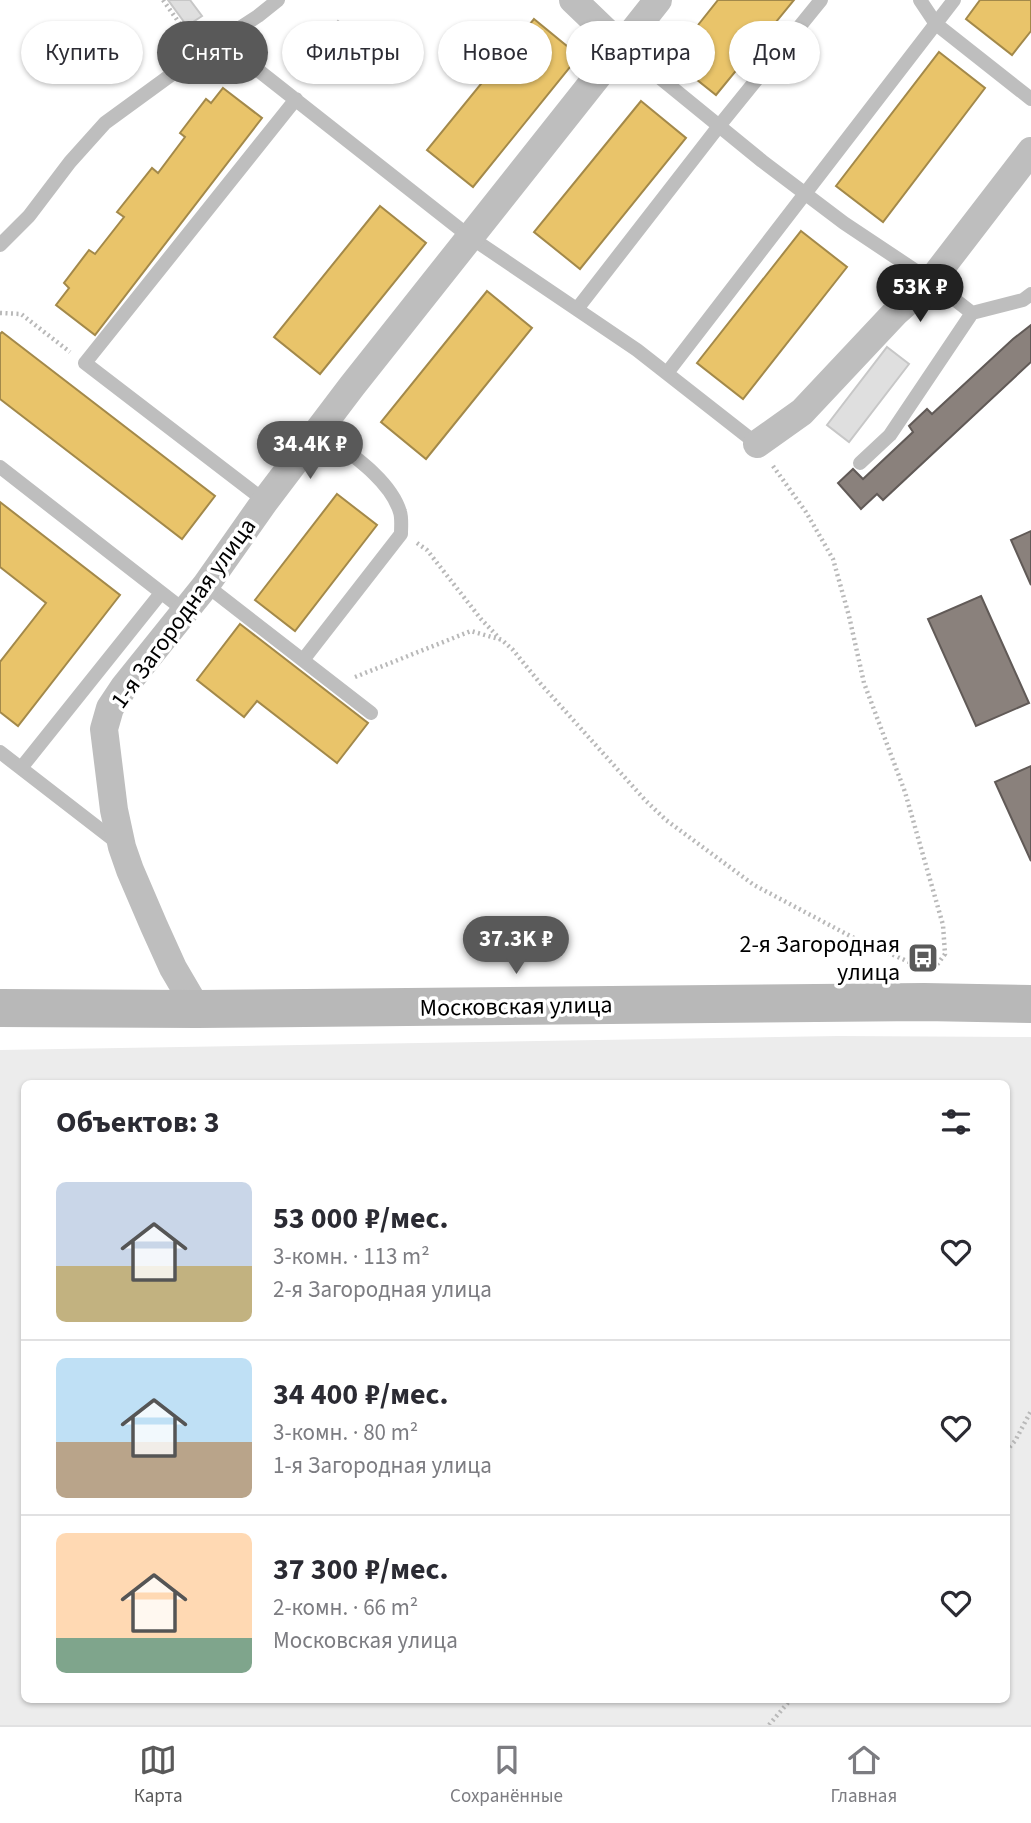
<!DOCTYPE html>
<html lang="ru">
<meta charset="utf-8">
<style>
:root{--surface:#fff;--page:#f2f2f3;--text:#2b2b33;--muted:#7c7c81;--line:#e1e1e2;--accent:#595959}
body{margin:0;font-family:"Source Sans 3",sans-serif;background:var(--page);color:var(--text);height:100vh;display:flex;flex-direction:column;font-size:26px;white-space:nowrap}
*{box-sizing:border-box;margin:0}
p{font-size:23px;color:var(--muted)}
.icon{flex:none;width:38px;height:38px;fill:none;stroke:currentColor;stroke-width:2;stroke-linecap:round;stroke-linejoin:round}
.map{position:relative;flex:1;overflow:hidden}
.sheet{position:absolute;left:21px;top:1080px;width:989px;height:623px;display:flex;flex-direction:column;background:var(--surface);border-radius:10px;box-shadow:0 2px 5px #0004}
.sheet>*{flex:none}
.banner{position:absolute;left:21px;top:21px;width:990px;height:63px;display:flex;gap:14px}
.price{position:absolute;translate:-50% -60px;padding:0 16px;border-radius:24px;background:var(--accent);color:#fff;font-size:23px;line-height:46px;filter:drop-shadow(0 2px 4px #0008)}
.price::after{content:'';position:absolute;left:50%;top:42px;width:21px;height:16px;margin-left:-10px;background:inherit;clip-path:polygon(0 0,100% 0,50% 100%)}
.price.selected{background:#222;color:#fff}
ul{padding:0;list-style:none}
li{display:flex;align-items:center;gap:21px;height:175px;padding:0 35px}
li+li{border-top:2px solid var(--line)}
li span{display:grid;place-items:center;flex:none;width:196px;height:140px;border-radius:10px;color:#555}
li>.icon{margin-inline-start:auto}
span .icon{width:84px;height:84px;fill:#fffc;stroke-width:1}
li b{font-size:30px}
h2{display:flex;justify-content:space-between;align-items:center;height:84px;padding:0 35px;font-size:30px}
.pill{padding:0 24px;border-radius:32px;background:var(--surface);box-shadow:0 2px 5px #0004;font-size:24px;line-height:63px}
.pill.selected{background:var(--accent);color:#fff}
.tabs{display:flex;justify-content:space-around;align-items:center;height:98px;border-top:2px solid var(--line);background:var(--surface);font-size:19px;color:var(--muted)}
.tabs a{display:grid;justify-items:center;gap:4px}
.tabs .selected{color:var(--accent)}
.map>svg:first-child{display:block}
</style>
<div class="map">
<svg width="1031" height="1725" viewBox="0 0 1031 1725">
<rect width="100%" height="100%" fill="#fff"/>
<path fill="#ececec" fill-rule="evenodd" d="M 838,1036 L 1031,1037 L 1031,1725 L 0,1725 L 0,1050 ZM 24,1083 L 1006,1083 L 1006,1699 L 24,1699 Z"/>
<path fill="#e9c46a" stroke="#a3894a" stroke-width="2" d="M 718,0 L 794,0 L 716,95 L 671,59 Z
M 980,0 L 1031,0 L 1031,31 L 1012,55 L 966,19 Z
M 534,19 L 579,56 L 473,187 L 427,150 Z
M 939,52 L 985,88 L 883,222 L 836,186 Z
M 223,88 L 262,118 L 95,335 L 56,305 L 69,288 L 64,283 L 89,250 L 95,254 L 124,217 L 117,212 L 152,168 L 158,173 L 185,137 L 180,133 L 206,99 L 211,103 Z
M 641,101 L 686,138 L 580,269 L 534,232 Z
M 380,206 L 426,243 L 320,374 L 274,337 Z
M 801,231 L 847,267 L 743,399 L 697,363 Z
M 487,291 L 532,328 L 426,459 L 381,422 Z
M 2,332 L 215,496 L 182,539 L 0,399 L 0,334 Z
M 337,494 L 377,525 L 295,631 L 255,600 Z
M 0,502 L 120,595 L 18,726 L 0,712 L 0,662 L 46,603 L 0,567 Z
M 240,624 L 368,723 L 337,763 L 257,701 L 244,717 L 197,680 Z"/>
<path fill="#8a817c" stroke="#615a57" stroke-width="2" d="M 1031,325 L 1031,362 L 883,500 L 877,494 L 861,509 L 838,483 L 853,469 L 863,479 L 913,432 L 909,426 L 927,409 L 932,414 L 1013,339 Z
M 1031,531 L 1031,585 L 1011,540 Z
M 981,596 L 1029,703 L 976,726 L 928,619 Z
M 1031,766 L 1031,861 L 995,782 Z"/>
<path fill="#dfdfdf" stroke="#c7c7c7" stroke-width="2" d="M 168,0 L 190,0 L 202,16 L 187,26 Z
M 338,21 L 373,48 L 347,80 L 313,53 Z
M 887,347 L 909,364 L 849,442 L 827,425 Z"/>
<g fill="none" stroke-linecap="round" stroke-linejoin="round">
<path stroke="#b9b9b9" stroke-width="4.5" stroke-dasharray="2 3.5" stroke-linecap="butt" d="M 163,0 L 190,38
M 0,313 L 21,314 L 70,352
M 773,466 L 806,512 L 833,559 L 849,616 L 864,683 L 905,792 L 943,925 L 945,954 L 934,969
M 417,543 L 427,550 L 481,619 L 500,639
M 355,677 L 471,631 L 502,640 L 513,650 L 540,683 L 645,800 L 666,820 L 754,885 L 852,937 L 923,968
M 1006,1451 L 1015,1441 L 1031,1411
M 769,1725 L 791,1699"/>
<path stroke="#bebebe" stroke-width="14" d="M 920,0 L 936,24 L 1031,99
M 221,41 L 470,237 L 637,350 L 757,444
M 621,46 L 762,161 L 844,223 L 931,281 L 972,313
M 0,245 L 29,216 L 70,162 L 105,123 L 201,53 L 258,16 L 278,0
M 577,309 L 719,126 L 821,0
M 667,373 L 954,0
M 860,463 L 890,435 L 972,313 L 1023,300 L 1031,294
M 0,467 L 185,611
M 265,501 L 85,363 L 296,99
M 206,585 L 371,713
M 303,660 L 401,534 C 401,527 402,518 400,512 C 390,478 346,451 319,430
M 0,752 L 119,844
M 21,768 L 161,593"/>
<path stroke="#bebebe" stroke-width="28" d="M 573,0 L 621,46
M 757,444 L 802,412 L 896,312 L 931,281 L 1031,151
M 197,1009 L 173,968 L 154,926 L 130,870 L 122,847 L 114,810 L 104,729 L 110,708 L 124,687 L 206,585 L 265,501 L 352,386 L 658,0"/>
<path stroke="#b8b8b8" stroke-width="38" d="M 0,1008 L 197,1009 L 924,1002 L 1031,1004"/>
</g>
<defs>
<g id="bus-square" transform="scale(1.575)"><rect x="-9" y="-9" width="18" height="18" rx="4" fill="#595959" stroke="#fff"/><path d="M-5-6H5V4H4V6H2V4H-2V6H-4V4H-5ZM-3.5-4V0h7V-4ZM-3.5 1.2v1.5H-2V1.2ZM2 1.2v1.5H3.5V1.2Z" fill="#fff"/></g>
</defs>
<g fill-rule="evenodd">
<use href="#bus-square" x="923" y="958"/>
</g>
<g text-anchor="middle" stroke-width="7" stroke-linejoin="round" paint-order="stroke">
<g font-size="24" fill="#000" stroke="#fff">
<text transform="translate(183 613) rotate(-54)" y="8">1-я Загородная улица</text>
<text transform="translate(516 1006) rotate(-1)" y="8">Московская улица</text>
</g>
<g font-size="24" fill="#000" stroke="#fff" text-anchor="end">
<text x="900" y="952">2-я Загородная<tspan x="900" dy="28">улица</tspan></text>
</g>
</g>
</svg>
<b class="price selected" style="left:920px;top:324px">53K ₽</b>
<b class="price" style="left:310px;top:481px">34.4K ₽</b>
<b class="price" style="left:516px;top:976px">37.3K ₽</b>
<div class="banner">
<a class="pill">Купить</a>
<a class="pill selected">Снять</a>
<a class="pill">Фильтры</a>
<a class="pill">Новое</a>
<a class="pill">Квартира</a>
<a class="pill">Дом</a>
</div>
<section class="sheet">
<h2>Объектов: 3<svg class="icon" aria-label="filters" viewBox="0 0 24 24"><path d="M4 7h16M4 17h16"/><circle cx="9" cy="7" r="2"/><circle cx="15" cy="17" r="2"/></svg></h2>
<ul>
<li><span style="background:linear-gradient(#c9d6e8 60%,#c2b280 0)"><svg class="icon" aria-label="home" viewBox="0 0 24 24"><path d="M3 11l9-7 9 7M6 9v11h12V9"/></svg></span><div><b>53 000 ₽/мес.</b><p>3-комн. · 113 m²</p><p>2-я Загородная улица</p></div><svg class="icon" aria-label="heart" viewBox="0 0 24 24"><path d="M12 20l-8-8c-3-5 5-10 8-4 3-6 11-1 8 4z"/></svg></li>
<li><span style="background:linear-gradient(#bfe0f5 60%,#b9a48a 0)"><svg class="icon" aria-label="home" viewBox="0 0 24 24"><path d="M3 11l9-7 9 7M6 9v11h12V9"/></svg></span><div><b>34 400 ₽/мес.</b><p>3-комн. · 80 m²</p><p>1-я Загородная улица</p></div><svg class="icon" aria-label="heart" viewBox="0 0 24 24"><path d="M12 20l-8-8c-3-5 5-10 8-4 3-6 11-1 8 4z"/></svg></li>
<li><span style="background:linear-gradient(#ffd9b3 75%,#7fa58c 0)"><svg class="icon" aria-label="home" viewBox="0 0 24 24"><path d="M3 11l9-7 9 7M6 9v11h12V9"/></svg></span><div><b>37 300 ₽/мес.</b><p>2-комн. · 66 m²</p><p>Московская улица</p></div><svg class="icon" aria-label="heart" viewBox="0 0 24 24"><path d="M12 20l-8-8c-3-5 5-10 8-4 3-6 11-1 8 4z"/></svg></li>
</ul>
</section>
</div>
<nav class="tabs">
<a class="selected"><svg class="icon" aria-label="map" viewBox="0 0 24 24"><path d="M3 6l6-2 6 2 6-2v14l-6 2-6-2-6 2zM9 4v14M15 6v14"/></svg>Карта</a>
<a><svg class="icon" aria-label="saved" viewBox="0 0 24 24"><path d="M7 4h10v16l-5-4-5 4z"/></svg>Сохранённые</a>
<a><svg class="icon" aria-label="home" viewBox="0 0 24 24"><path d="M3 11l9-7 9 7M6 9v11h12V9"/></svg>Главная</a>
</nav>
